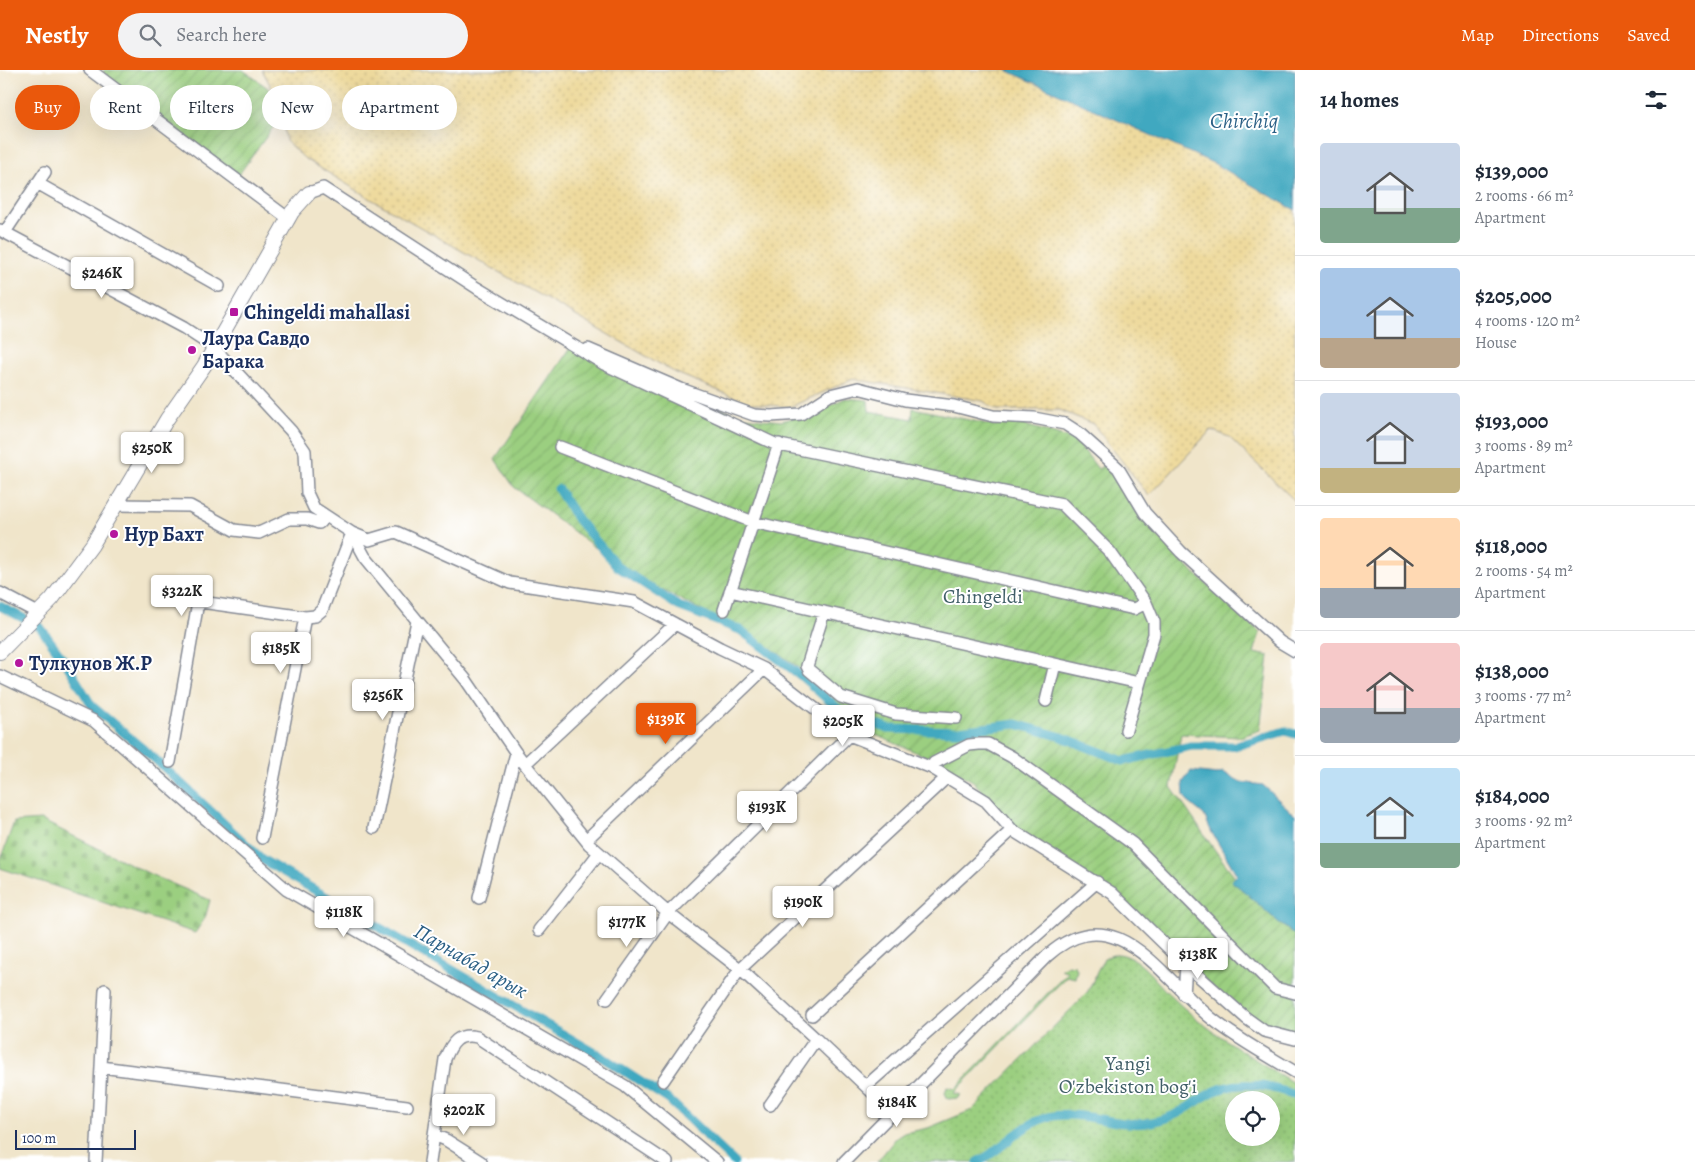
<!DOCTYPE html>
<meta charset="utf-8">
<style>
:root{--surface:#fff;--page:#f2f2f3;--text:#1f2937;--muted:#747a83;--line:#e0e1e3;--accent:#ea580c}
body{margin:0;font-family:Alegreya,serif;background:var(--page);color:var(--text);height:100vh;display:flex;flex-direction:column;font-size:19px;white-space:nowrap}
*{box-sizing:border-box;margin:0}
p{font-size:16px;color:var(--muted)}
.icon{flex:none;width:28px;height:28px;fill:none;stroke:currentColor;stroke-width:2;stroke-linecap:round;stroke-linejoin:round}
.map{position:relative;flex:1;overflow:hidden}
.details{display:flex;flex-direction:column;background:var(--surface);width:400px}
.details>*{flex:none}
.top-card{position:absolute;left:15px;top:15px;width:475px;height:45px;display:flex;gap:10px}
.controls{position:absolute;left:1225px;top:1021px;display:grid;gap:10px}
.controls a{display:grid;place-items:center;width:55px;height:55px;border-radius:50%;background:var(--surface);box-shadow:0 5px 20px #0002;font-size:25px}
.scale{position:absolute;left:15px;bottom:12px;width:121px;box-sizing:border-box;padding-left:5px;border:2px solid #1b2f5e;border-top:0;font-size:14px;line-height:18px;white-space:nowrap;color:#1b2f5e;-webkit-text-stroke:4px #fff;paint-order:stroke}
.price{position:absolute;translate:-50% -42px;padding:0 11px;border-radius:5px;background:#fff;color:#222;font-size:16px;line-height:32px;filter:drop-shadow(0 1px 2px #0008)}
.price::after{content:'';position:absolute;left:50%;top:30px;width:15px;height:11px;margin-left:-8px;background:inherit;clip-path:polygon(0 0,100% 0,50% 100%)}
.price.active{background:var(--accent);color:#fff}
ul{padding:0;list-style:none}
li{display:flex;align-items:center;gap:15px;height:125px;padding:0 25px}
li+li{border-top:1px solid var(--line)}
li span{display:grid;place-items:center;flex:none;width:140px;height:100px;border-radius:5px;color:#555}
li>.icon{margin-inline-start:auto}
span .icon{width:60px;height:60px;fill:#fffc;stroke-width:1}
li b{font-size:21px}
h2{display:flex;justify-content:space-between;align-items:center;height:60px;padding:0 25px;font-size:21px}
.pill{padding:0 18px;border-radius:22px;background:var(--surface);box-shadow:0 5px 20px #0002;font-size:18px;line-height:45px}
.pill.active{background:var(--accent);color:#fff}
header{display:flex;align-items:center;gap:30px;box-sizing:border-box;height:70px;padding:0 25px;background:var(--accent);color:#fff}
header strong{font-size:24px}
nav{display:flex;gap:28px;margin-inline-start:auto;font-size:18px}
.search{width:350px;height:45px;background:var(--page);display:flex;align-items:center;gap:12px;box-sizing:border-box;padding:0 18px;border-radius:28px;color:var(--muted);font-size:19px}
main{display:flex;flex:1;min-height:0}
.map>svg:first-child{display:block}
</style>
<header>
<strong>Nestly</strong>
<div class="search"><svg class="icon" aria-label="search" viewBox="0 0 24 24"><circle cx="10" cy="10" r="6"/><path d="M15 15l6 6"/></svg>Search here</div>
<nav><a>Map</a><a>Directions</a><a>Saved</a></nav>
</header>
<main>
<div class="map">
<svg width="1295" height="1092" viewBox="0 0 1295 1092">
<defs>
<pattern id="sand-dots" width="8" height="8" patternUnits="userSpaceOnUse" patternTransform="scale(1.25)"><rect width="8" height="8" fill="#eeda9e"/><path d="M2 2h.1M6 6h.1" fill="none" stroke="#ccbb8a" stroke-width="1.8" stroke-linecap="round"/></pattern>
<pattern id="cemetery-stones" width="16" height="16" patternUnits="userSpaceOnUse" patternTransform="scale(1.25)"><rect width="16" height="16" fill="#9bcf80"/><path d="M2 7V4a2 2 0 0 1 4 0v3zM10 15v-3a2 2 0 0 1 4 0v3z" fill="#85b271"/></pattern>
<pattern id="park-dots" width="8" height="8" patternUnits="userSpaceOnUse" patternTransform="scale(1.25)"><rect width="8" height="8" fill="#9bcf80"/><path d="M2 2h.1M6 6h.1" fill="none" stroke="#85b271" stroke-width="1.8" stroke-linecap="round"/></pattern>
<pattern id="garden-furrows" width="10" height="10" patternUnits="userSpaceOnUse" patternTransform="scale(1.25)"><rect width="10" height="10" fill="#9bcf80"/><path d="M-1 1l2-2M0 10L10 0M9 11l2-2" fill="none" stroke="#85b271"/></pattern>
</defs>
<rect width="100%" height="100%" fill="#fff"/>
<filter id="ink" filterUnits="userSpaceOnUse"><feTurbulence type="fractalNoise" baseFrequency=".02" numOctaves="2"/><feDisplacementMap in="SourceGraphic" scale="10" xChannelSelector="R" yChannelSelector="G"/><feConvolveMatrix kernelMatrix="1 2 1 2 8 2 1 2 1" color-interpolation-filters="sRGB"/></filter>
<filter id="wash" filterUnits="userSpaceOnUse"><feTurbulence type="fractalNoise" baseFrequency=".0096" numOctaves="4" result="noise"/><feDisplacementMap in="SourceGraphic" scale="20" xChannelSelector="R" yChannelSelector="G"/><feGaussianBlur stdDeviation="1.12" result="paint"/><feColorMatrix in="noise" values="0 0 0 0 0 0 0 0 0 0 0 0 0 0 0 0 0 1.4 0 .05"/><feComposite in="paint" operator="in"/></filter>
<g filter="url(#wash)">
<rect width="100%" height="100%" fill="#f0e5ca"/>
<path fill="#9bcf80" stroke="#5b7f6f" d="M 1068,895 L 1075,896 L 1077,900 L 1075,908 L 1067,906 L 954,1023 L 961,1025 L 958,1028 L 948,1029 L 945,1023 L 947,1017 L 955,1019 L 1068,902 L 1061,899 Z"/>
<path fill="url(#sand-dots)" stroke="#84847e" d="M 262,0 L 1295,0 L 1295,431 L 1229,367 L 1211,360 L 1149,426 L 1093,354 L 1060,340 L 997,340 L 983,331 L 853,309 L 790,337 L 748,333 L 674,302 L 371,129 L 304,88 L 286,71 L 279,31 Z"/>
<path fill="url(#cemetery-stones)" stroke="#5b7f6f" d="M 41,750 L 152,805 L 210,830 L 205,848 L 195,863 L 0,798 L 0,791 L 14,752 Z"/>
<path fill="url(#park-dots)" stroke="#5b7f6f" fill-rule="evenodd" d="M 1116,884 C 1137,884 1153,908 1167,922 C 1204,960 1250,986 1295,1014 L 1295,1092 L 877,1092 L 896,1068 L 904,1063 L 928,1058 L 972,1040 L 1087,923 L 1104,888 ZM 1234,1030 L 1271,1030 L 1271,1068 L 1234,1068 Z"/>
<path fill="url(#garden-furrows)" stroke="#5b7f6f" d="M 104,0 L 243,0 L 290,34 L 237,107 L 103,3 Z
M 571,277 L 743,347 L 781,351 L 817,342 L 845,328 L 868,330 L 869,341 L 912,349 L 913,338 L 997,356 L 999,347 L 1077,371 L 1098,399 L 1106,394 L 1138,444 L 1180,490 L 1260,562 L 1254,583 L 1269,586 L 1260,660 L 1240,667 L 1181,664 L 1171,717 C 1208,769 1242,827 1295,865 L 1295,963 L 1259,952 L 1223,927 L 1119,827 L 1013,757 L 973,711 L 925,686 L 845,652 L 830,619 L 759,570 L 656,517 L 600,481 L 514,417 L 495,389 Z"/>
<path fill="#40a8c0" stroke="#2e6c8f" d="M 1006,0 L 1295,0 L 1295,140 L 1215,94 Z
M 1191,701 L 1217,704 L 1223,702 L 1241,712 L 1263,715 L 1295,745 L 1295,865 C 1272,849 1254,828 1231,811 L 1237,805 L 1212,763 L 1204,745 L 1187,731 L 1184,725 L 1183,712 Z"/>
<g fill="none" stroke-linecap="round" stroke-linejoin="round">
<path stroke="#40a8c0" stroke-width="9" d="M 558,419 L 578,450 L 618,497 L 678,536 L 740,560 L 801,606 L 843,643 L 889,659 L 958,661 L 1016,654 L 1062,667 L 1123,691 L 1191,676 L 1236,676 L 1285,661 L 1295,664
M 0,536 L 40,557 L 64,590 L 92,636 L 155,689 L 263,790 L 604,988 L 669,1030 L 734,1092
M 978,1092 C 1003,1079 1020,1055 1048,1047 C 1080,1039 1113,1057 1146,1053 C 1173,1049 1182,1041 1204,1027 C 1233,1008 1264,1014 1295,1025"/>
</g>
</g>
<g filter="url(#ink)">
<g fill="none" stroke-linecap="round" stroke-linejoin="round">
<g stroke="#868a94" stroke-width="14">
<path id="minor" d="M 90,0 L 289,149
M 37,113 L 219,216
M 309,123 L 323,118 L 477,218 L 604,294 L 775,374 L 1062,434 L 1110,482 L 1146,533 L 1154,552 L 1154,564 L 1126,660
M 0,160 L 184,258 L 213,277 L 291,361 L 305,381 L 307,423 L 314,438 L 352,463 L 365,487 L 466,610 L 516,683 L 589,774 L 668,843 L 740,899 L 816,969 L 770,1035
M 5,162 L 45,102
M 588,279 L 681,319 L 754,345 L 771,346 L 801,344 L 830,325 L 858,318 L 905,330 L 954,336 L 993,346 L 1034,348 L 1065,354 L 1079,363 L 1118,398 L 1145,443 L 1181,482 L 1280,572 L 1295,581
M 560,377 L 753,452 L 1134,539 L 1146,533
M 116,435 L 190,436 L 234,460 L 259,463 L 289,449 L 307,449 L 319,453 L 326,446
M 730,521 L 1139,613
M 0,523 L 38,543
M 724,540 L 779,374
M 824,542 L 807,596 L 809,600 L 841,627 L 896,644 L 956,648
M 0,606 L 94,651 L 287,820 L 625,1016 L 717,1092
M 1046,631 L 1055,594
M 170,692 L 197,538 L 201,532 L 305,547
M 525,694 L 675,554
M 932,698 L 934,693 L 969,675 L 979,674 L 988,674 L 1012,687 L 1133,774 L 1275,918 L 1295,923
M 374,758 L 417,551
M 262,768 L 305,547 L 315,546 L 322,540 L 352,463 L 369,470 L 396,462 L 510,513 L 634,532 L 720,578 L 764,599 L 849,665 L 932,698 L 986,731 L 1012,760 L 1112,823 L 1186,895 L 1246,948 L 1264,961 L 1295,969
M 586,770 L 764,599
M 479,828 L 516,683
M 539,860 L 599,783
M 1184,925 L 1186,895
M 607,929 L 668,843 L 849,665
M 812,945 L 1012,760
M 816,969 L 894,1043
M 101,997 L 407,1036
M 663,1011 L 740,899 L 946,708
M 866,1016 L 1097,812
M 434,1065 L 446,1070 L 481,1092
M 96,1092 L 105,920
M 430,1092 L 445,989 C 452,972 458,963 477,967 L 667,1092
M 844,1092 L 1047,886 C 1116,824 1161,908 1211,948 C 1237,969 1267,985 1295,1002"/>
</g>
<g stroke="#868a94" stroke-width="16">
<path id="major" d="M 0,582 L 52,529 L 92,475 L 167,349 L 204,296 L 292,142 L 309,123"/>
</g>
<use href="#minor" stroke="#fff" stroke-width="11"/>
<use href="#major" stroke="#fff" stroke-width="14"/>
</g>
</g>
<g fill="#b5179e" stroke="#fff" stroke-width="2">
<rect x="229" y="237" width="10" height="10" rx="2.5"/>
<circle cx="192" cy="280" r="5"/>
<circle cx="114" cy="464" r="5"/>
<circle cx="19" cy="593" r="5"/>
</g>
<g text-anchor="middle" stroke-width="4" stroke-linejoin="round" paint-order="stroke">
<g font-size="20" font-weight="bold" fill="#1b2f5e" stroke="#fff" text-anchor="start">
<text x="244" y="249">Chingeldi mahallasi</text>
<text x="202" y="275">Лаура Савдо<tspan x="202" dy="23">Барака</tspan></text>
<text x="124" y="471">Нур Бахт</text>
<text x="29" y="600">Тулкунов Ж.Р</text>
</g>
<g font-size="20" fill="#415f68" stroke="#fff">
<text x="983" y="533">Chingeldi</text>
<text x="1128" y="1000">Yangi<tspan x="1128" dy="23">O'zbekiston bog'i</tspan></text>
</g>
<g font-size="21" font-style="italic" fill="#2a5f85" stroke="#fff">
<text x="1244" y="58">Chirchiq</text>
<text transform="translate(471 891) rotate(30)" y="7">Парнабад арык</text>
</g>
</g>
</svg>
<div class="controls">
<a><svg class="icon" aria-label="locate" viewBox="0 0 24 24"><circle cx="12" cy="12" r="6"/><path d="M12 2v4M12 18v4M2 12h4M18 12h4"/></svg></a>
</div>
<div class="scale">100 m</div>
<b class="price" style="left:102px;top:229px">$246K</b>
<b class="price" style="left:152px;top:404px">$250K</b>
<b class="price" style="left:182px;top:547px">$322K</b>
<b class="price" style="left:281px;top:604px">$185K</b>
<b class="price" style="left:383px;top:651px">$256K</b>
<b class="price active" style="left:666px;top:675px">$139K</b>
<b class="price" style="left:843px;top:677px">$205K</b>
<b class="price" style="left:767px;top:763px">$193K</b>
<b class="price" style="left:803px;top:858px">$190K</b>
<b class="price" style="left:344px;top:868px">$118K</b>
<b class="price" style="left:627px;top:878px">$177K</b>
<b class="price" style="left:1198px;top:910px">$138K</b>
<b class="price" style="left:897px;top:1058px">$184K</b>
<b class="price" style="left:464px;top:1066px">$202K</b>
<div class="top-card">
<a class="pill active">Buy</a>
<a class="pill">Rent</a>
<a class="pill">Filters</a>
<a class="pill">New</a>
<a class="pill">Apartment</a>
</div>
</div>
<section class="details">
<h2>14 homes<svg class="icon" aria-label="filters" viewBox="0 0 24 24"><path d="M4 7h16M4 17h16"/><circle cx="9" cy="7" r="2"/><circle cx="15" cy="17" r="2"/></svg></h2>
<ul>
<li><span style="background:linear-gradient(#c9d6e8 65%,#7fa58c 0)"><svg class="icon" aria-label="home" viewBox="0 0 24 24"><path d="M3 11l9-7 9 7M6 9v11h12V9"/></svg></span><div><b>$139,000</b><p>2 rooms · 66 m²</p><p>Apartment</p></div></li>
<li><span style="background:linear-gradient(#a9c7e8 70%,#b9a48a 0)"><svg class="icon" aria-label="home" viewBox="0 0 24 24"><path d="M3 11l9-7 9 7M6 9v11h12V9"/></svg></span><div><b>$205,000</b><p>4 rooms · 120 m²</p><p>House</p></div></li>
<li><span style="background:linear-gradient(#c9d6e8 75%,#c2b280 0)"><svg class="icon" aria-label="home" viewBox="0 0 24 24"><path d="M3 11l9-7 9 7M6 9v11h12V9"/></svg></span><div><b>$193,000</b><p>3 rooms · 89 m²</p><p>Apartment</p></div></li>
<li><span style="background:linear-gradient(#ffd9b3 70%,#9aa5b1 0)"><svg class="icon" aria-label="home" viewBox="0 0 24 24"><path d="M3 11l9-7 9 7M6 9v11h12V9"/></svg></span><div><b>$118,000</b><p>2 rooms · 54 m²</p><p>Apartment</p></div></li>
<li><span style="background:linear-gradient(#f6c9c9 65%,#9aa5b1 0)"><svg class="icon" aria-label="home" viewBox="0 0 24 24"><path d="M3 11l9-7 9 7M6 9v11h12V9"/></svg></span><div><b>$138,000</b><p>3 rooms · 77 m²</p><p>Apartment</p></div></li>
<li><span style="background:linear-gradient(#bfe0f5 75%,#7fa58c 0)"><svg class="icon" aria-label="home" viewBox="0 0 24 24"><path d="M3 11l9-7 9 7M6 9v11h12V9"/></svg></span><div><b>$184,000</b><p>3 rooms · 92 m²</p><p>Apartment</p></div></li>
</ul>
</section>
</main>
